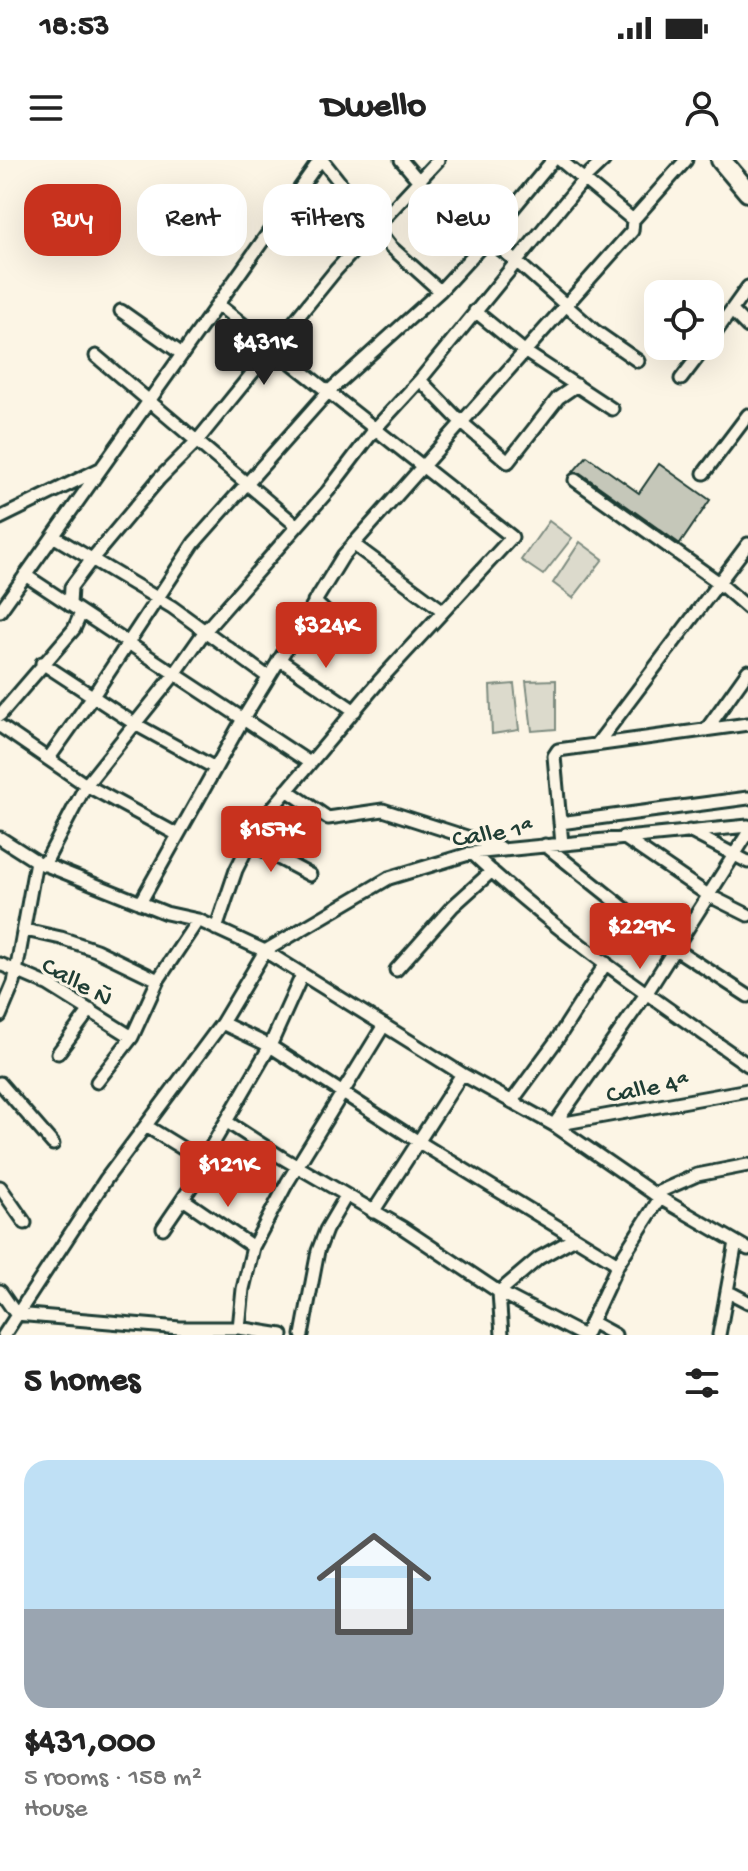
<!DOCTYPE html>
<meta charset="utf-8">
<style>
:root{--surface:#fff;--page:#f2f2f2;--text:#222;--muted:#767676;--line:#e0e0e0;--accent:#c8321e}
body{margin:0;font-family:"Gochi Hand",sans-serif;background:var(--page);color:var(--text);height:100vh;display:flex;flex-direction:column;font-size:30px;white-space:nowrap}
*{box-sizing:border-box;margin:0}
p{font-size:26px;color:var(--muted)}
.icon{flex:none;width:44px;height:44px;fill:none;stroke:currentColor;stroke-width:2;stroke-linecap:round;stroke-linejoin:round}
.map{position:relative;height:1175px;overflow:hidden}
.drawer{display:flex;flex-direction:column;background:var(--surface);flex:1}
.drawer>*{flex:none}
.guide{position:absolute;left:24px;top:24px;width:700px;height:72px;display:flex;gap:16px}
.buttons{position:absolute;left:644px;top:120px;display:grid;gap:16px}
.buttons a{display:grid;place-items:center;width:80px;height:80px;border-radius:16px;background:var(--surface);box-shadow:0 8px 32px #0002;font-size:40px}
.price{position:absolute;translate:-50% -68px;padding:0 18px;border-radius:8px;background:var(--accent);color:#fff;font-size:26px;line-height:52px;filter:drop-shadow(0 2px 4px #0008)}
.price::after{content:'';position:absolute;left:50%;top:48px;width:24px;height:18px;margin-left:-12px;background:inherit;clip-path:polygon(0 0,100% 0,50% 100%)}
.price.selected{background:#222;color:#fff}
ul{padding:0;list-style:none}
li{display:grid;align-content:center;gap:16px;height:424px;padding:0 24px}
li+li{border-top:2px solid var(--line)}
li span{display:grid;place-items:center;height:248px;border-radius:24px;color:#555}
li>.icon{margin-inline-start:auto}
span .icon{width:144px;height:144px;fill:#fffc;stroke-width:1}
li b{font-size:34px}
h2{display:flex;justify-content:space-between;align-items:center;height:96px;padding:0 24px;font-size:34px}
.pill{padding:0 28px;border-radius:24px;background:var(--surface);box-shadow:0 8px 32px #0002;font-size:28px;line-height:72px}
.pill.selected{background:var(--accent);color:#fff}
.status{display:flex;justify-content:space-between;align-items:center;height:56px;padding:0 40px;background:var(--surface);direction:ltr}
.status svg{height:22px;fill:currentColor}
header{display:flex;justify-content:space-between;align-items:center;height:104px;padding:0 24px;background:var(--surface);font-size:36px;font-weight:700}
.map>svg:first-child{display:block}
</style>
<div class="status"><b>18:53</b><svg viewBox="0 0 49 12"><path d="M0 12V9h3v3zM5 12V6h3v6zM10 12V3h3v9zM15 12V0h3v12zM26 1h20v11H26zM47 4h2v5h-2z"/></svg></div>
<header><svg class="icon" aria-label="menu" viewBox="0 0 24 24"><path d="M4 6h16M4 12h16M4 18h16"/></svg>Dwello<svg class="icon" aria-label="person" viewBox="0 0 24 24"><circle cx="12" cy="8" r="4"/><path d="M4 21q1-7 8-7t8 7"/></svg></header>
<div class="map">
<svg width="748" height="1175" viewBox="0 0 748 1175">
<rect width="100%" height="100%" fill="#fcf5e5"/>
<filter id="ink" filterUnits="userSpaceOnUse"><feTurbulence type="fractalNoise" baseFrequency=".0125" numOctaves="2"/><feDisplacementMap in="SourceGraphic" scale="16" xChannelSelector="R" yChannelSelector="G"/><feConvolveMatrix kernelMatrix="1 2 1 2 8 2 1 2 1" color-interpolation-filters="sRGB"/></filter>
<g filter="url(#ink)">
<path fill="#dcdacc" stroke="#7e8c80" stroke-width="2" d="M 549,361 L 572,378 L 543,415 L 521,400 Z
M 580,382 L 603,399 L 573,438 L 553,423 Z
M 556,520 L 556,569 L 532,571 L 526,521 Z
M 514,524 L 519,570 L 492,574 L 490,526 Z"/>
<path fill="#c5c7b9" stroke="#1f3d34" stroke-width="2" d="M 587,296 L 639,333 L 659,304 L 710,340 L 680,384 L 580,313 L 573,312 Z"/>
<g fill="none" stroke-linecap="round" stroke-linejoin="round">
<g stroke="#1f3d34" stroke-width="17">
<path id="street" d="M 322,0 L 391,87 L 440,131
M 401,0 L 430,34 L 516,101 L 595,171 L 638,201
M 560,0 L 633,60
M 121,151 L 182,194
M 475,151 L 524,191 L 612,249
M 732,151 L 748,167
M 710,180 L 748,127
M 96,196 L 297,366
M 681,219 L 706,186
M 420,220 L 461,262 L 508,302 L 558,238 L 577,225
M 704,313 L 748,255
M 575,320 L 718,422 L 748,448
M 0,358 L 100,309
M 53,376 L 172,447 L 268,517
M 353,384 L 442,450
M 25,415 L 310,603
M 314,441 L 352,477
M 70,445 L 71,427 L 92,399 L 159,319 L 197,281 L 336,110 L 438,0
M 0,451 L 320,0
M 279,499 L 355,551
M 42,503 L 135,564 L 215,608
M 0,555 L 74,469 L 81,453
M 0,566 L 86,625 L 178,675
M 706,570 L 748,511
M 597,584 L 748,384
M 49,598 L 93,536 L 194,383 L 328,232 L 440,131 L 487,80 L 553,0
M 287,630 L 328,658 L 383,650 L 501,688
M 560,663 L 748,638
M 689,671 L 748,702
M 623,677 L 708,735 L 748,755
M 0,678 L 36,701 L 166,753 L 198,760 L 265,791 L 462,914 L 554,965 L 660,1038 L 748,1089
M 250,683 L 310,715
M 562,684 L 554,596 L 558,590 L 748,564
M 545,685 L 674,788 L 748,836
M 472,693 C 556,773 653,838 748,905
M 44,705 L 86,625 L 174,515 L 205,471 L 328,331 L 375,269 L 420,220 L 584,19 L 604,0
M 140,743 L 243,559 L 343,396 L 632,71 L 633,60 L 686,0
M 216,769 L 236,710 L 259,664 L 380,520 L 512,377 L 217,144
M 25,770 L 61,778 L 96,790 L 158,820 L 198,760
M 0,804 L 49,825 L 132,877
M 396,810 L 452,747 L 492,711
M 0,856 L 14,823 L 36,701
M 222,863 L 270,886 L 419,982 L 618,1104
M 58,893 L 90,850
M 97,922 L 132,877 L 158,820
M 0,923 L 53,984
M 512,941 L 556,881 L 606,803
M 227,962 L 281,997 L 403,1068 L 499,1132 L 582,1175
M 554,965 L 646,834 L 748,673
M 554,965 L 748,930
M 146,966 L 203,1001
M 0,1027 L 25,1063
M 654,1034 L 697,1015 L 748,1005
M 183,1039 L 253,1087
M 373,1052 L 462,914
M 163,1068 L 193,1024 L 203,1001 L 270,886 L 302,815
M 0,1131 L 16,1154
M 727,1131 L 748,1142
M 16,1154 L 180,1168 L 239,1168 L 282,1175
M 593,1163 L 615,1175
M 239,1168 L 243,1129 L 253,1087 L 287,1023 L 384,865
M 4,1175 L 106,1019 L 222,863 L 265,791 L 389,718 L 472,693 L 748,666
M 302,1175 L 318,1091 L 326,1070 L 346,1036
M 502,1175 L 499,1132 L 539,1098 L 575,1078
M 585,1175 L 618,1104 L 660,1038
M 719,1175 L 736,1082"/>
</g>
<g stroke="#1f3d34" stroke-width="24">
<path id="primary" d="M 721,0 L 748,32"/>
</g>
<use href="#street" stroke="#fcf5e5" stroke-width="11"/>
<use href="#primary" stroke="#fcf5e5" stroke-width="18"/>
</g>
</g>
<g text-anchor="middle" stroke-width="6" stroke-linejoin="round" paint-order="stroke">
<g font-size="26" fill="#1f3d34" stroke="#fcf5e5">
<text transform="translate(492 671) rotate(-9)" y="9">Calle 1ª</text>
<text transform="translate(78 820) rotate(29)" y="9">Calle Ñ</text>
<text transform="translate(647 926) rotate(-10)" y="9">Calle 4ª</text>
</g>
</g>
</svg>
<div class="buttons">
<a><svg class="icon" aria-label="locate" viewBox="0 0 24 24"><circle cx="12" cy="12" r="6"/><path d="M12 2v4M12 18v4M2 12h4M18 12h4"/></svg></a>
</div>
<b class="price selected" style="left:264px;top:227px">$431K</b>
<b class="price" style="left:326px;top:510px">$324K</b>
<b class="price" style="left:271px;top:714px">$157K</b>
<b class="price" style="left:640px;top:811px">$229K</b>
<b class="price" style="left:228px;top:1049px">$121K</b>
<div class="guide">
<a class="pill selected">Buy</a>
<a class="pill">Rent</a>
<a class="pill">Filters</a>
<a class="pill">New</a>
</div>
</div>
<section class="drawer">
<h2>5 homes<svg class="icon" aria-label="filters" viewBox="0 0 24 24"><path d="M4 7h16M4 17h16"/><circle cx="9" cy="7" r="2"/><circle cx="15" cy="17" r="2"/></svg></h2>
<ul>
<li><span style="background:linear-gradient(#bfe0f5 60%,#9aa5b1 0)"><svg class="icon" aria-label="home" viewBox="0 0 24 24"><path d="M3 11l9-7 9 7M6 9v11h12V9"/></svg></span><div><b>$431,000</b><p>5 rooms · 158 m²</p><p>House</p></div></li>
</ul>
</section>
